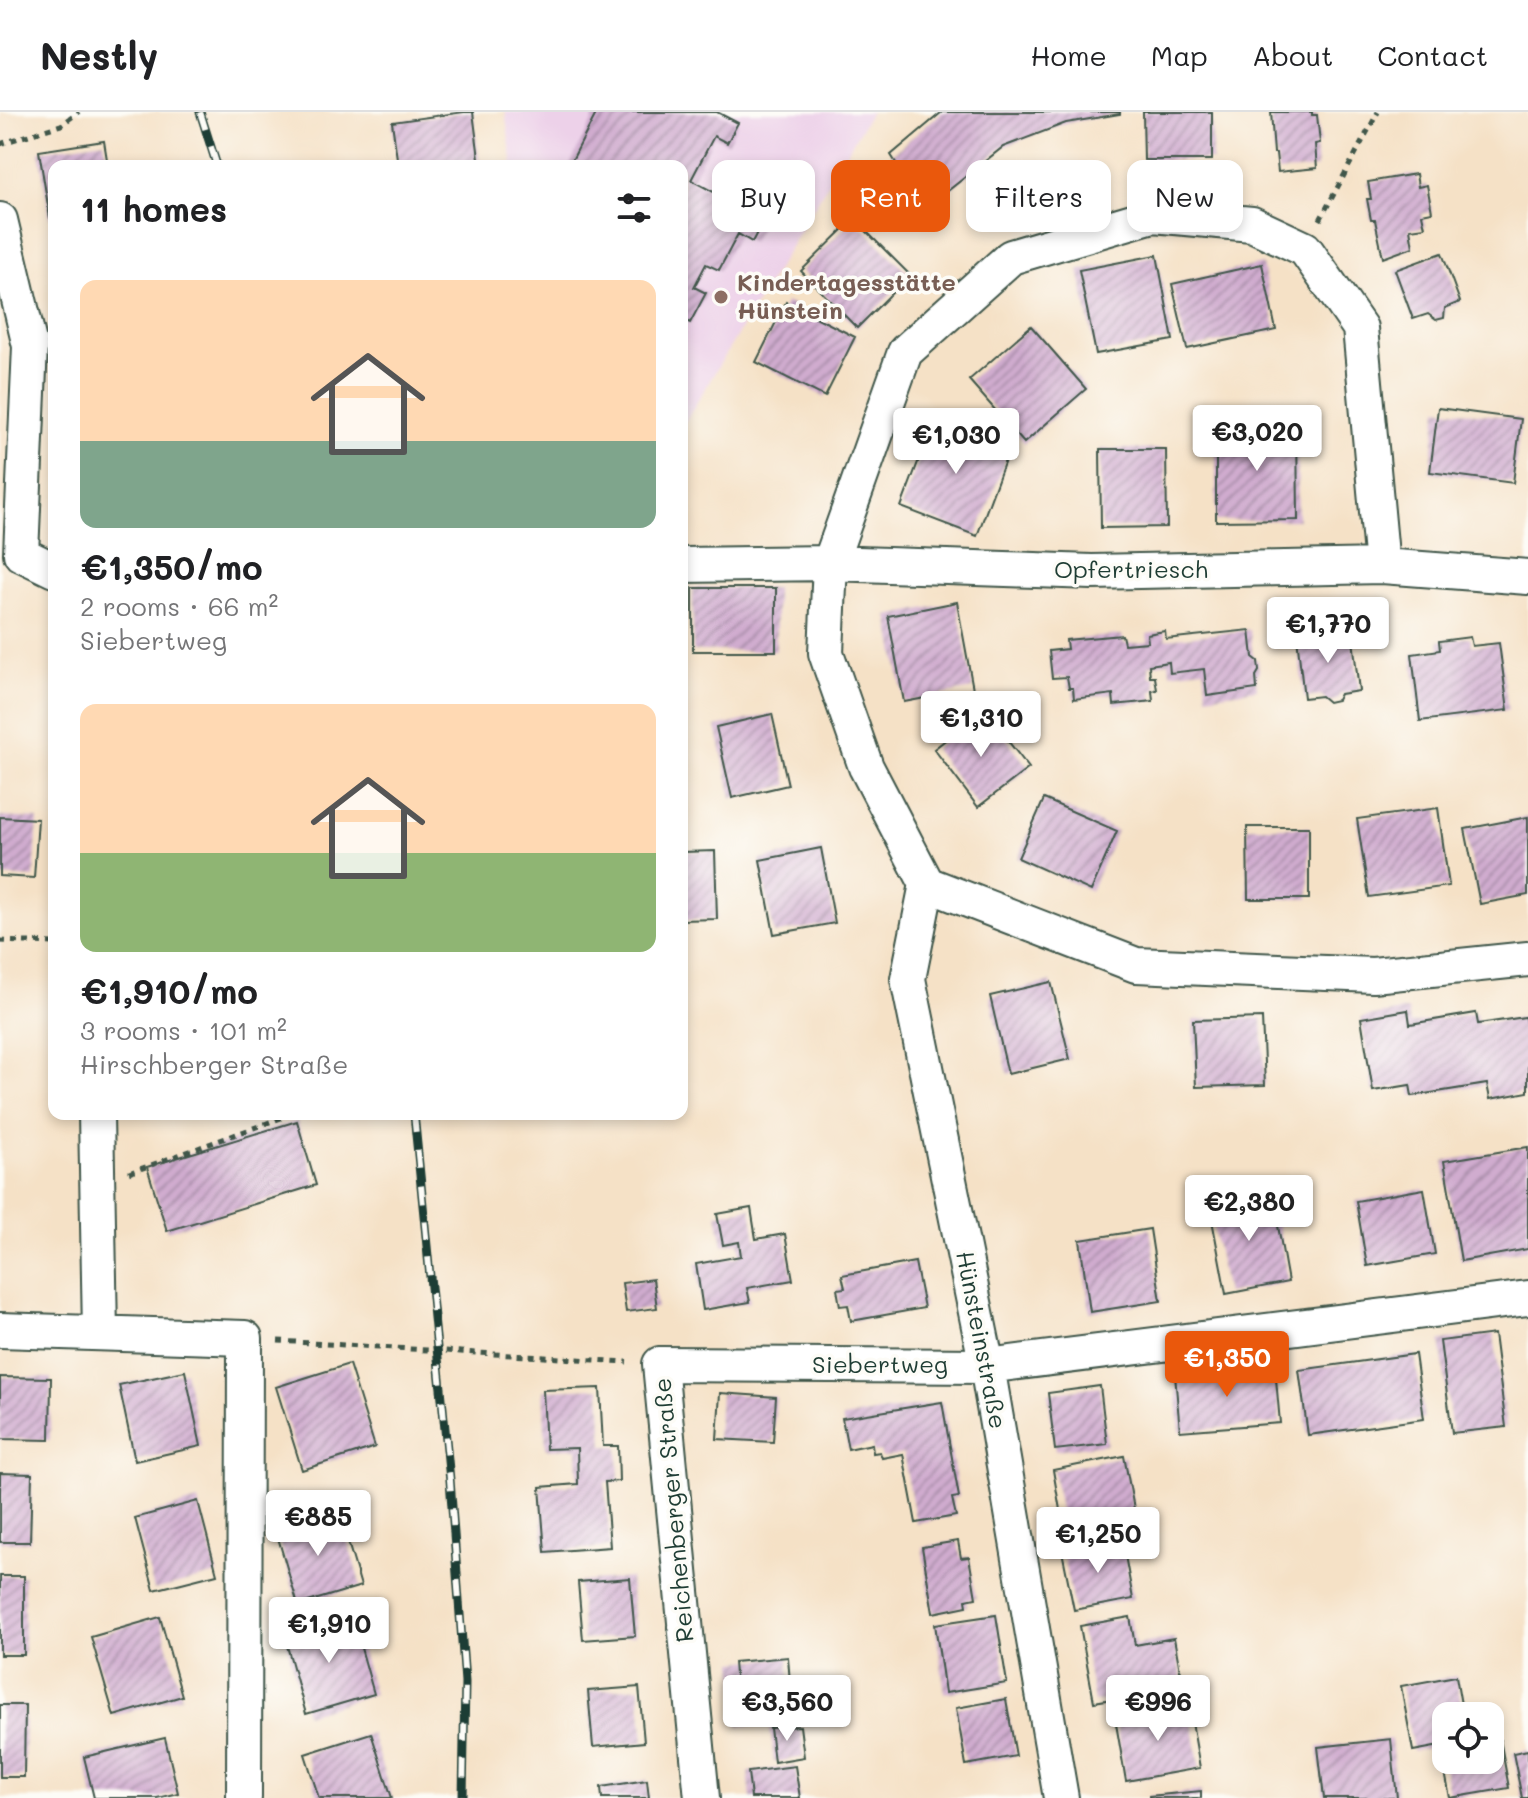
<!DOCTYPE html>
<meta charset="utf-8">
<style>
:root{--surface:#fff;--page:#f6f6f6;--text:#202124;--muted:#757577;--line:#e0e0e0;--accent:#ea580c}
body{margin:0;font-family:Mali,sans-serif;background:var(--page);color:var(--text);height:100vh;display:flex;flex-direction:column;font-size:30px;white-space:nowrap}
*{box-sizing:border-box;margin:0}
p{font-size:26px;color:var(--muted)}
.icon{flex:none;width:44px;height:44px;fill:none;stroke:currentColor;stroke-width:2;stroke-linecap:round;stroke-linejoin:round}
.map{position:relative;flex:1;overflow:hidden}
.sheet{position:absolute;left:48px;top:48px;width:640px;height:960px;display:flex;flex-direction:column;background:var(--surface);border-radius:16px;box-shadow:0 4px 12px #0003}
.sheet>*{flex:none}
.guide{position:absolute;left:712px;top:48px;width:696px;height:72px;display:flex;gap:16px}
.fabs{position:absolute;left:1432px;top:1590px;display:grid;gap:16px}
.fabs a{display:grid;place-items:center;width:72px;height:72px;border-radius:16px;background:var(--surface);box-shadow:0 4px 12px #0003;font-size:40px}
.price{position:absolute;translate:-50% -68px;padding:0 18px;border-radius:8px;background:#fff;color:#222;font-size:26px;line-height:52px;filter:drop-shadow(0 2px 4px #0008)}
.price::after{content:'';position:absolute;left:50%;top:48px;width:24px;height:18px;margin-left:-12px;background:inherit;clip-path:polygon(0 0,100% 0,50% 100%)}
.price.selected{background:var(--accent);color:#fff}
ul{padding:0;list-style:none}
li{display:grid;align-content:center;gap:16px;height:424px;padding:0 32px}
li span{display:grid;place-items:center;height:248px;border-radius:16px;color:#555}
li>.icon{margin-inline-start:auto}
span .icon{width:144px;height:144px;fill:#fffc;stroke-width:1}
li b{font-size:34px}
h2{display:flex;justify-content:space-between;align-items:center;height:96px;padding:0 32px;font-size:34px}
.chip{padding:0 28px;border-radius:16px;background:var(--surface);box-shadow:0 4px 12px #0003;font-size:28px;line-height:72px}
.chip.selected{background:var(--accent);color:#fff}
header{display:flex;align-items:center;gap:48px;box-sizing:border-box;height:112px;padding:0 40px;background:var(--surface);border-bottom:2px solid var(--line)}
header strong{font-size:38px}
nav{display:flex;gap:44px;margin-inline-start:auto;font-size:28px}
.map>svg:first-child{display:block}
</style>
<header>
<strong>Nestly</strong>
<nav><a>Home</a><a>Map</a><a>About</a><a>Contact</a></nav>
</header>
<div class="map">
<svg width="1528" height="1686" viewBox="0 0 1528 1686">
<defs>
<pattern id="building-hatch" width="6" height="6" patternUnits="userSpaceOnUse" patternTransform="scale(2)"><rect width="6" height="6" fill="#d0accf"/><path d="M-1 1l2-2M0 6l6-6M5 7l2-2" fill="none" stroke="#a88da9"/></pattern>
</defs>
<rect width="100%" height="100%" fill="#fdfcf7"/>
<filter id="ink" filterUnits="userSpaceOnUse"><feTurbulence type="fractalNoise" baseFrequency=".0125" numOctaves="2"/><feDisplacementMap in="SourceGraphic" scale="16" xChannelSelector="R" yChannelSelector="G"/><feConvolveMatrix kernelMatrix="1 2 1 2 8 2 1 2 1" color-interpolation-filters="sRGB"/></filter>
<filter id="wash" filterUnits="userSpaceOnUse"><feTurbulence type="fractalNoise" baseFrequency=".006" numOctaves="4" result="noise"/><feDisplacementMap in="SourceGraphic" scale="32" xChannelSelector="R" yChannelSelector="G"/><feGaussianBlur stdDeviation="1.8" result="paint"/><feColorMatrix in="noise" values="0 0 0 0 0 0 0 0 0 0 0 0 0 0 0 0 0 1.4 0 .05"/><feComposite in="paint" operator="in"/></filter>
<g filter="url(#wash)">
<rect width="100%" height="100%" fill="#f5e1c6"/>
<path fill="#edd1e9" d="M 505,0 L 871,0 L 682,315 L 682,54 L 513,54 Z"/>
<g id="blocks">
<path fill="url(#building-hatch)" d="M 464,0 L 473,0 L 480,54 L 398,54 L 392,10 Z
M 597,0 L 717,0 L 738,11 L 727,31 L 714,24 L 691,68 L 736,92 L 741,83 L 769,98 L 752,130 L 738,122 L 719,158 L 706,152 L 694,175 L 706,181 L 690,211 L 682,207 L 682,54 L 569,54 Z
M 942,0 L 1120,0 L 1120,2 L 1066,11 L 1003,35 L 925,97 L 891,43 Z
M 1143,0 L 1212,0 L 1212,48 L 1144,48 Z
M 1271,0 L 1312,0 L 1312,3 L 1317,3 L 1320,31 L 1315,32 L 1317,56 L 1278,60 L 1276,41 L 1274,41 Z
M 104,29 L 108,54 L 54,54 L 54,106 L 50,106 L 39,39 Z
M 1416,62 L 1418,75 L 1427,73 L 1432,100 L 1422,102 L 1425,115 L 1410,117 L 1413,135 L 1383,146 L 1375,108 L 1371,108 L 1367,87 L 1371,87 L 1368,70 Z
M 854,107 L 910,163 L 857,216 L 801,159 Z
M 1442,141 L 1460,190 L 1445,196 L 1444,206 L 1436,208 L 1428,202 L 1413,207 L 1395,158 Z
M 1157,143 L 1173,228 L 1096,242 L 1079,158 Z
M 1262,152 L 1276,218 L 1187,237 L 1172,172 Z
M 786,190 L 855,225 L 825,285 L 756,250 Z
M 1031,214 L 1086,277 L 1024,331 L 969,268 Z
M 1438,296 L 1521,307 L 1513,371 L 1430,360 Z
M 936,303 L 1011,332 L 977,424 L 901,395 Z
M 1216,313 L 1297,313 L 1298,408 L 1216,409 Z
M 1100,337 L 1166,337 L 1167,415 L 1101,416 Z
M 693,476 L 776,476 L 776,539 L 693,539 Z
M 957,490 L 973,577 L 904,590 L 888,504 Z
M 1250,518 L 1253,545 L 1258,549 L 1259,559 L 1256,564 L 1257,577 L 1207,584 L 1204,557 L 1170,561 L 1169,550 L 1149,553 L 1150,565 L 1155,565 L 1157,578 L 1152,579 L 1153,589 L 1114,593 L 1113,582 L 1074,587 L 1073,576 L 1069,576 L 1067,565 L 1052,566 L 1049,539 L 1067,537 L 1066,528 L 1122,523 L 1124,532 L 1148,530 L 1147,522 L 1165,519 L 1166,527 Z
M 1352,519 L 1359,579 L 1340,582 L 1337,588 L 1328,590 L 1321,584 L 1304,586 L 1297,525 Z
M 1470,525 L 1472,534 L 1499,531 L 1508,598 L 1420,609 L 1412,542 L 1440,538 L 1439,529 Z
M 984,598 L 1029,656 L 978,695 L 934,637 Z
M 772,602 L 788,673 L 732,686 L 716,615 Z
M 1044,687 L 1117,719 L 1091,779 L 1018,746 Z
M 1438,696 L 1449,774 L 1369,785 L 1357,707 Z
M 0,705 L 38,707 L 34,766 L 0,764 Z
M 1528,705 L 1528,783 L 1480,792 L 1465,717 Z
M 1247,715 L 1309,715 L 1309,787 L 1248,787 Z
M 821,736 L 835,811 L 774,822 L 760,748 Z
M 715,739 L 717,807 L 682,808 L 682,740 Z
M 1051,870 L 1070,947 L 1008,962 L 990,884 Z
M 1408,898 L 1410,912 L 1476,901 L 1478,912 L 1525,905 L 1528,921 L 1528,980 L 1490,987 L 1487,972 L 1412,984 L 1410,973 L 1373,979 L 1361,906 Z
M 1262,906 L 1265,973 L 1196,975 L 1193,908 Z
M 297,1009 L 316,1073 L 167,1119 L 147,1055 Z
M 1528,1035 L 1528,1137 L 1461,1149 L 1444,1049 Z
M 1424,1077 L 1435,1142 L 1367,1154 L 1356,1089 Z
M 1272,1080 L 1288,1170 L 1226,1182 L 1209,1092 Z
M 751,1096 L 756,1127 L 785,1122 L 793,1168 L 747,1176 L 750,1190 L 703,1198 L 696,1152 L 741,1144 L 739,1130 L 723,1133 L 717,1102 Z
M 1150,1117 L 1161,1189 L 1090,1200 L 1080,1128 Z
M 915,1150 L 924,1196 L 851,1209 L 848,1193 L 840,1194 L 837,1177 L 845,1176 L 842,1163 Z
M 653,1167 L 657,1196 L 626,1200 L 622,1171 Z
M 1494,1222 L 1506,1315 L 1452,1321 L 1440,1229 Z
M 1415,1242 L 1424,1307 L 1308,1323 L 1299,1258 Z
M 349,1252 L 375,1335 L 302,1358 L 276,1275 Z
M 1275,1256 L 1280,1311 L 1180,1319 L 1175,1263 Z
M 185,1259 L 201,1334 L 135,1349 L 119,1273 Z
M 0,1265 L 51,1266 L 50,1328 L 0,1327 Z
M 1100,1274 L 1107,1332 L 1055,1338 L 1048,1281 Z
M 600,1276 L 603,1334 L 618,1334 L 619,1369 L 605,1370 L 610,1435 L 545,1440 L 540,1375 L 578,1372 L 577,1336 L 546,1337 L 543,1278 Z
M 720,1281 L 776,1285 L 773,1330 L 717,1327 Z
M 942,1290 L 959,1385 L 952,1386 L 956,1404 L 916,1411 L 903,1342 L 882,1346 L 880,1340 L 873,1341 L 872,1332 L 848,1337 L 842,1306 Z
M 1124,1344 L 1135,1402 L 1063,1415 L 1053,1358 Z
M 0,1361 L 32,1362 L 30,1430 L 0,1430 Z
M 198,1389 L 217,1462 L 154,1478 L 135,1406 Z
M 339,1400 L 361,1474 L 298,1493 L 276,1419 Z
M 1122,1427 L 1133,1487 L 1074,1498 L 1062,1439 Z
M 958,1429 L 961,1446 L 969,1445 L 976,1486 L 966,1488 L 967,1494 L 933,1501 L 922,1435 Z
M 0,1464 L 24,1464 L 24,1543 L 0,1543 Z
M 630,1466 L 635,1524 L 583,1528 L 578,1470 Z
M 996,1503 L 1007,1571 L 945,1581 L 935,1512 Z
M 352,1504 L 374,1582 L 306,1602 L 284,1523 Z
M 160,1505 L 182,1584 L 114,1604 L 91,1525 Z
M 1130,1505 L 1135,1533 L 1174,1526 L 1183,1575 L 1094,1590 L 1080,1514 Z
M 788,1545 L 793,1610 L 739,1614 L 734,1550 Z
M 1456,1564 L 1463,1604 L 1446,1604 L 1446,1648 L 1490,1648 L 1490,1629 L 1500,1627 L 1509,1676 L 1450,1686 L 1440,1634 L 1413,1639 L 1401,1574 Z
M 639,1575 L 644,1630 L 593,1635 L 588,1579 Z
M 1006,1587 L 1016,1644 L 966,1653 L 956,1596 Z
M 0,1593 L 25,1593 L 24,1665 L 0,1665 Z
M 1189,1593 L 1200,1656 L 1126,1669 L 1115,1606 Z
M 800,1614 L 804,1645 L 774,1650 L 770,1616 Z
M 371,1621 L 392,1686 L 319,1686 L 305,1642 Z
M 165,1626 L 178,1681 L 157,1686 L 94,1686 L 84,1645 Z
M 1391,1627 L 1397,1686 L 1324,1686 L 1318,1635 Z
M 1528,1638 L 1528,1686 L 1522,1686 L 1513,1641 Z
M 795,1654 L 800,1686 L 751,1686 L 748,1660 Z
M 647,1668 L 649,1686 L 602,1686 L 601,1675 Z
M 1201,1679 L 1201,1686 L 1149,1686 L 1149,1684 Z"/>
</g>
</g>
<g filter="url(#ink)">
<use href="#blocks" fill-opacity="0" stroke="#3f564a" stroke-width="2"/>
<g fill="none" stroke-linecap="round" stroke-linejoin="round">
<g stroke="#3f564a" stroke-width="38">
<path id="street" d="M 0,108 L 30,234 L 21,442 L 54,458
M 682,453 L 830,451 L 1092,460 L 1382,454 L 1528,465
M 1382,454 L 1360,216 L 1305,137 L 1252,112 L 1153,103 L 1011,145 L 905,240 L 830,451 L 826,541 L 866,655 L 927,772 L 1136,853 L 1373,863 L 1528,847
M 927,772 L 908,867 L 987,1254 L 1061,1686
M 96,1002 L 100,1221
M 0,1218 L 245,1226 L 244,1686
M 702,1686 L 660,1252 L 987,1254 L 1528,1186"/>
</g>
<path stroke="#3f564a" stroke-width="5" stroke-dasharray="6 6" stroke-linecap="butt" d="M 0,32 L 61,13 L 79,0
M 1320,108 L 1378,0
M 0,829 L 54,831
M 129,1061 L 292,1002
M 278,1229 L 627,1250"/>
<use href="#street" stroke="#fff" stroke-width="34"/>
<g stroke="#1f3d34" stroke-width="9">
<path id="rail" d="M 200,0 L 217,54
M 414,1002 L 450,1368 L 465,1570 L 463,1686"/>
</g>
<use href="#rail" stroke="#fdfcf7" stroke-width="6" stroke-dasharray="18" stroke-linecap="butt"/>
</g>
</g>
<circle fill="#8d6e63" stroke="#fdfcf7" stroke-width="3" cx="721" cy="185" r="8"/>
<g text-anchor="middle" stroke-width="7" stroke-linejoin="round" paint-order="stroke">
<g font-size="24" font-weight="bold" fill="#785e54" stroke="#fdfcf7" text-anchor="start">
<text x="737" y="179">Kindertagesstätte<tspan x="737" dy="28">Hünstein</tspan></text>
</g>
<g font-size="24" fill="#1f3d34" stroke="#fdfcf7">
<text x="1131" y="466">Opfertriesch</text>
<text transform="translate(981 1228) rotate(79)" y="8">Hünsteinstraße</text>
<text x="880" y="1261">Siebertweg</text>
<text transform="translate(674 1398) rotate(-95)" y="8">Reichenberger Straße</text>
</g>
</g>
</svg>
<div class="fabs">
<a><svg class="icon" aria-label="locate" viewBox="0 0 24 24"><circle cx="12" cy="12" r="6"/><path d="M12 2v4M12 18v4M2 12h4M18 12h4"/></svg></a>
</div>
<b class="price" style="left:1257px;top:361px">€3,020</b>
<b class="price" style="left:956px;top:364px">€1,030</b>
<b class="price" style="left:1328px;top:553px">€1,770</b>
<b class="price" style="left:981px;top:647px">€1,310</b>
<b class="price" style="left:1249px;top:1131px">€2,380</b>
<b class="price selected" style="left:1227px;top:1287px">€1,350</b>
<b class="price" style="left:318px;top:1446px">€885</b>
<b class="price" style="left:1098px;top:1463px">€1,250</b>
<b class="price" style="left:329px;top:1553px">€1,910</b>
<b class="price" style="left:787px;top:1631px">€3,560</b>
<b class="price" style="left:1158px;top:1631px">€996</b>
<div class="guide">
<a class="chip">Buy</a>
<a class="chip selected">Rent</a>
<a class="chip">Filters</a>
<a class="chip">New</a>
</div>
<section class="sheet">
<h2>11 homes<svg class="icon" aria-label="filters" viewBox="0 0 24 24"><path d="M4 7h16M4 17h16"/><circle cx="9" cy="7" r="2"/><circle cx="15" cy="17" r="2"/></svg></h2>
<ul>
<li><span style="background:linear-gradient(#ffd9b3 65%,#7fa58c 0)"><svg class="icon" aria-label="home" viewBox="0 0 24 24"><path d="M3 11l9-7 9 7M6 9v11h12V9"/></svg></span><div><b>€1,350/mo</b><p>2 rooms · 66 m²</p><p>Siebertweg</p></div></li>
<li><span style="background:linear-gradient(#ffd9b3 60%,#8fb573 0)"><svg class="icon" aria-label="home" viewBox="0 0 24 24"><path d="M3 11l9-7 9 7M6 9v11h12V9"/></svg></span><div><b>€1,910/mo</b><p>3 rooms · 101 m²</p><p>Hirschberger Straße</p></div></li>
</ul>
</section>
</div>
